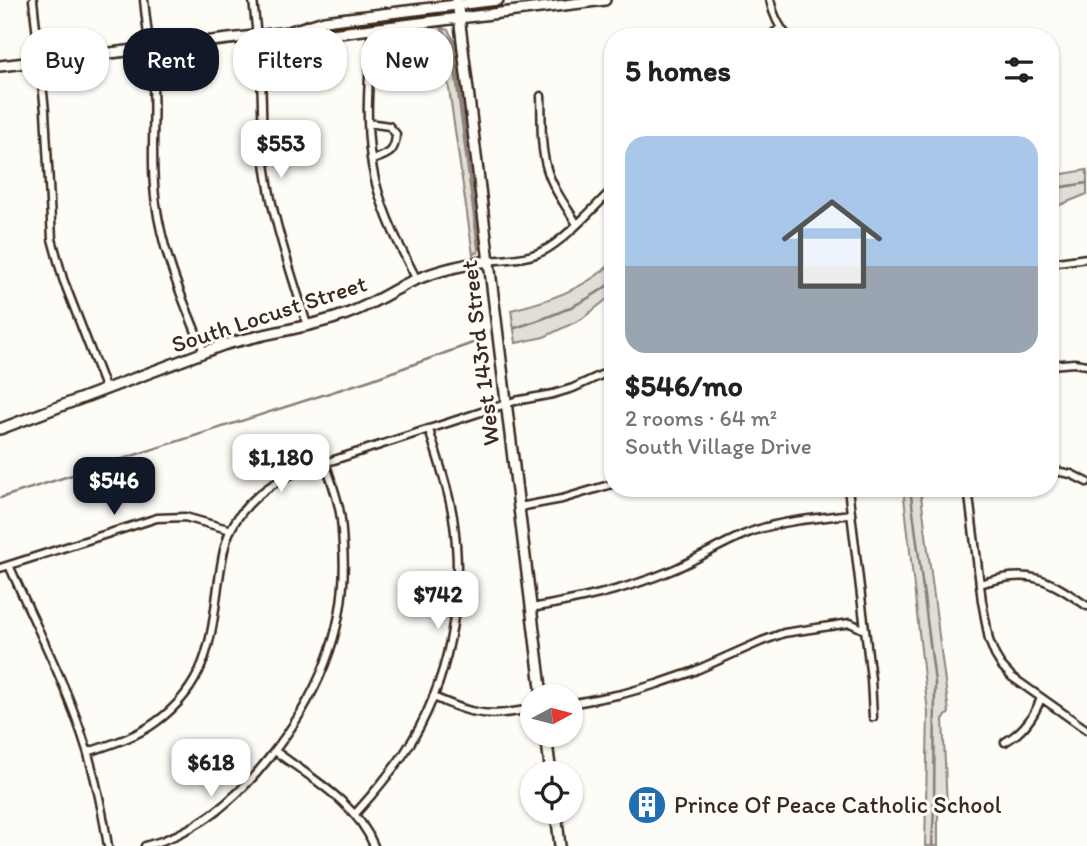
<!DOCTYPE html>
<meta charset="utf-8">
<style>
:root{--surface:#fff;--page:#f2f2f2;--text:#222;--muted:#767676;--accent:#111827}
body{margin:0;font-family:Itim,sans-serif;background:var(--page);color:var(--text);height:100vh;display:flex;flex-direction:column;font-size:26px;white-space:nowrap}
*{box-sizing:border-box;margin:0}
p{font-size:23px;color:var(--muted)}
.icon{flex:none;width:38px;height:38px;fill:none;stroke:currentColor;stroke-width:2;stroke-linecap:round;stroke-linejoin:round}
.map{position:relative;flex:1;overflow:hidden}
.sheet{position:absolute;left:604px;top:28px;width:455px;height:469px;display:flex;flex-direction:column;background:var(--surface);border-radius:28px;box-shadow:0 2px 5px #0004}
.sheet>*{flex:none}
.top-card{position:absolute;left:21px;top:28px;width:478px;height:63px;display:flex;gap:14px}
.needle{width:46px;rotate:83deg}
.fabs{position:absolute;left:520px;top:684px;display:grid;gap:14px}
.fabs a{display:grid;place-items:center;width:63px;height:63px;border-radius:50%;background:var(--surface);box-shadow:0 2px 5px #0004;font-size:35px}
.price{position:absolute;translate:-50% -60px;padding:0 16px;border-radius:14px;background:#fff;color:#222;font-size:23px;line-height:46px;filter:drop-shadow(0 2px 4px #0008)}
.price::after{content:'';position:absolute;left:50%;top:42px;width:21px;height:16px;margin-left:-10px;background:inherit;clip-path:polygon(0 0,100% 0,50% 100%)}
.price.active{background:var(--accent);color:#fff}
ul{padding:0;list-style:none}
li{display:grid;align-content:center;gap:14px;height:371px;padding:0 21px}
li span{display:grid;place-items:center;height:217px;border-radius:21px;color:#555}
li>.icon{margin-inline-start:auto}
span .icon{width:126px;height:126px;fill:#fffc;stroke-width:1}
li b{font-size:30px}
h2{display:flex;justify-content:space-between;align-items:center;height:84px;padding:0 21px;font-size:30px}
.tag{padding:0 24px;border-radius:28px;background:var(--surface);box-shadow:0 2px 5px #0004;font-size:24px;line-height:63px}
.tag.active{background:var(--accent);color:#fff}
.map>svg:first-child{display:block}
</style>
<div class="map">
<svg width="1087" height="846" viewBox="0 0 1087 846">
<rect width="100%" height="100%" fill="#fdfcf7"/>
<filter id="ink" filterUnits="userSpaceOnUse"><feTurbulence type="fractalNoise" baseFrequency=".0143" numOctaves="2"/><feDisplacementMap in="SourceGraphic" scale="14" xChannelSelector="R" yChannelSelector="G"/><feConvolveMatrix kernelMatrix="1 2 1 2 8 2 1 2 1" color-interpolation-filters="sRGB"/></filter>
<g filter="url(#ink)">
<path fill="#e1ded7" stroke="#8e847a" stroke-width="2" d="M 437,26 L 448,30 L 454,40 L 480,250 L 478,244 L 452,40 L 443,30 L 441,29 L 451,40 L 478,249 L 478,253 L 476,252 L 473,255 L 447,75 L 437,41 L 433,38 L 408,39 L 408,34 L 413,32 L 378,36 L 385,32 Z
M 1087,170 L 1087,194 L 1060,205 L 1050,207 L 1050,176 Z
M 612,263 L 612,295 L 582,319 L 544,337 L 516,343 L 511,310 C 548,301 584,289 612,263 Z
M 903,488 L 920,488 L 949,713 L 943,719 L 947,807 L 938,811 L 938,846 L 925,846 L 928,713 Z"/>
<g fill="none" stroke-linecap="round" stroke-linejoin="round">
<path stroke="#887d74" stroke-width="2.5" d="M 1050,189 L 1087,183
M 515,328 C 550,317 583,305 612,282
M 910,488 L 935,682 L 934,808 L 932,846
M 0,498 L 370,380 L 481,340"/>
<g stroke="#3b2a1e" stroke-width="11">
<path id="street" d="M 33,0 L 45,111 L 52,239 L 63,279 L 106,390
M 144,0 C 147,29 151,57 153,86 C 155,126 150,165 156,204 C 163,256 185,305 204,352
M 253,0 C 256,27 259,53 261,80 C 263,110 261,140 266,170 C 273,223 292,274 307,325
M 770,0 C 773,14 778,26 788,37
M 372,28 C 369,78 363,130 375,180 C 384,216 400,247 417,280
M 769,37 L 780,28
M 541,96 C 542,120 540,146 547,169 C 553,189 566,206 577,224
M 368,123 L 389,126 L 396,134 C 395,153 389,154 372,160
M 489,261 C 506,259 527,259 543,251 C 564,241 594,207 612,190
M 1050,263 L 1087,258
M 1050,365 L 1074,363 L 1087,365
M 1050,470 L 1071,474 L 1087,482
M 848,488 L 871,679 L 873,717
M 968,488 L 982,601 L 989,640 L 995,655 L 1001,665 L 1012,677 L 1087,730
M 519,507 L 562,499 L 612,484
M 9,565 C 33,620 62,676 81,732 C 94,769 102,807 108,846
M 0,568 L 157,518 L 185,517 L 231,530
M 980,584 C 1030,568 1046,578 1087,606
M 531,608 C 578,600 625,590 670,571 C 699,559 726,540 756,530 C 787,520 819,518 851,514
M 433,697 C 447,702 461,710 476,712 C 494,716 513,712 532,709
M 570,704 L 622,694 L 657,684 L 692,672 L 762,641 L 784,633 L 850,623 L 865,630
M 1005,742 C 1023,732 1034,717 1041,698
M 275,751 C 311,778 357,803 374,846
M 88,752 C 112,744 136,737 156,722 C 206,686 211,642 218,586 C 221,567 223,546 231,529 C 245,502 268,485 294,473 L 515,401 L 553,394 L 573,388 L 612,370
M 355,814 C 373,794 390,774 405,752 C 450,683 465,598 453,517 C 448,487 438,458 429,430
M 145,846 C 197,833 237,799 269,758 C 319,696 349,627 343,546 C 342,533 342,520 339,508 C 336,493 330,478 325,462"/>
</g>
<g stroke="#3b2a1e" stroke-width="14">
<path id="secondary" d="M 457,0 L 542,696
M 290,32 L 315,36 L 605,0
M 0,66 L 288,32 L 324,21 L 498,0
M 0,429 L 223,345 C 261,334 301,329 338,317 C 363,309 384,296 406,284 C 433,271 460,265 489,261
M 546,735 L 551,774
M 556,812 L 560,846"/>
</g>
<use href="#street" stroke="#fdfcf7" stroke-width="6"/>
<use href="#secondary" stroke="#fdfcf7" stroke-width="9"/>
</g>
</g>
<defs>
<g id="building-disc" transform="scale(2.0125)"><circle r="9.5" fill="#1f6fb2" stroke="#fdfcf7"/><path d="M-4-6H4V6H1V3H-1V6H-4ZM-2.5-4.3h1.7v1.8h-1.7ZM.8-4.3h1.7v1.8H.8ZM-2.5-1h1.7V.8h-1.7ZM.8-1h1.7V.8H.8Z" fill="#fff"/></g>
</defs>
<g fill-rule="evenodd">
<use href="#building-disc" x="647" y="805"/>
</g>
<g text-anchor="middle" stroke-width="6" stroke-linejoin="round" paint-order="stroke">
<g font-size="24" fill="#3b2a1e" stroke="#fdfcf7">
<text transform="translate(269 314) rotate(-18)" y="8">South Locust Street</text>
<text transform="translate(480 353) rotate(-97)" y="8">West 143rd Street</text>
</g>
<g font-size="24" fill="#3b2a1e" stroke="#fdfcf7" text-anchor="start">
<text x="674" y="813">Prince Of Peace Catholic School</text>
</g>
</g>
</svg>
<div class="fabs">
<a><svg class="needle" viewBox="-14 -14 28 28"><path d="M0-13l5 13h-10z" fill="#e53935"/><path d="M0 13l5-13h-10z" fill="#767676"/></svg></a>
<a><svg class="icon" aria-label="locate" viewBox="0 0 24 24"><circle cx="12" cy="12" r="6"/><path d="M12 2v4M12 18v4M2 12h4M18 12h4"/></svg></a>
</div>
<b class="price" style="left:281px;top:180px">$553</b>
<b class="price" style="left:281px;top:494px">$1,180</b>
<b class="price active" style="left:114px;top:517px">$546</b>
<b class="price" style="left:438px;top:631px">$742</b>
<b class="price" style="left:211px;top:799px">$618</b>
<div class="top-card">
<a class="tag">Buy</a>
<a class="tag active">Rent</a>
<a class="tag">Filters</a>
<a class="tag">New</a>
</div>
<section class="sheet">
<h2>5 homes<svg class="icon" aria-label="filters" viewBox="0 0 24 24"><path d="M4 7h16M4 17h16"/><circle cx="9" cy="7" r="2"/><circle cx="15" cy="17" r="2"/></svg></h2>
<ul>
<li><span style="background:linear-gradient(#a9c7e8 60%,#9aa5b1 0)"><svg class="icon" aria-label="home" viewBox="0 0 24 24"><path d="M3 11l9-7 9 7M6 9v11h12V9"/></svg></span><div><b>$546/mo</b><p>2 rooms · 64 m²</p><p>South Village Drive</p></div></li>
</ul>
</section>
</div>
